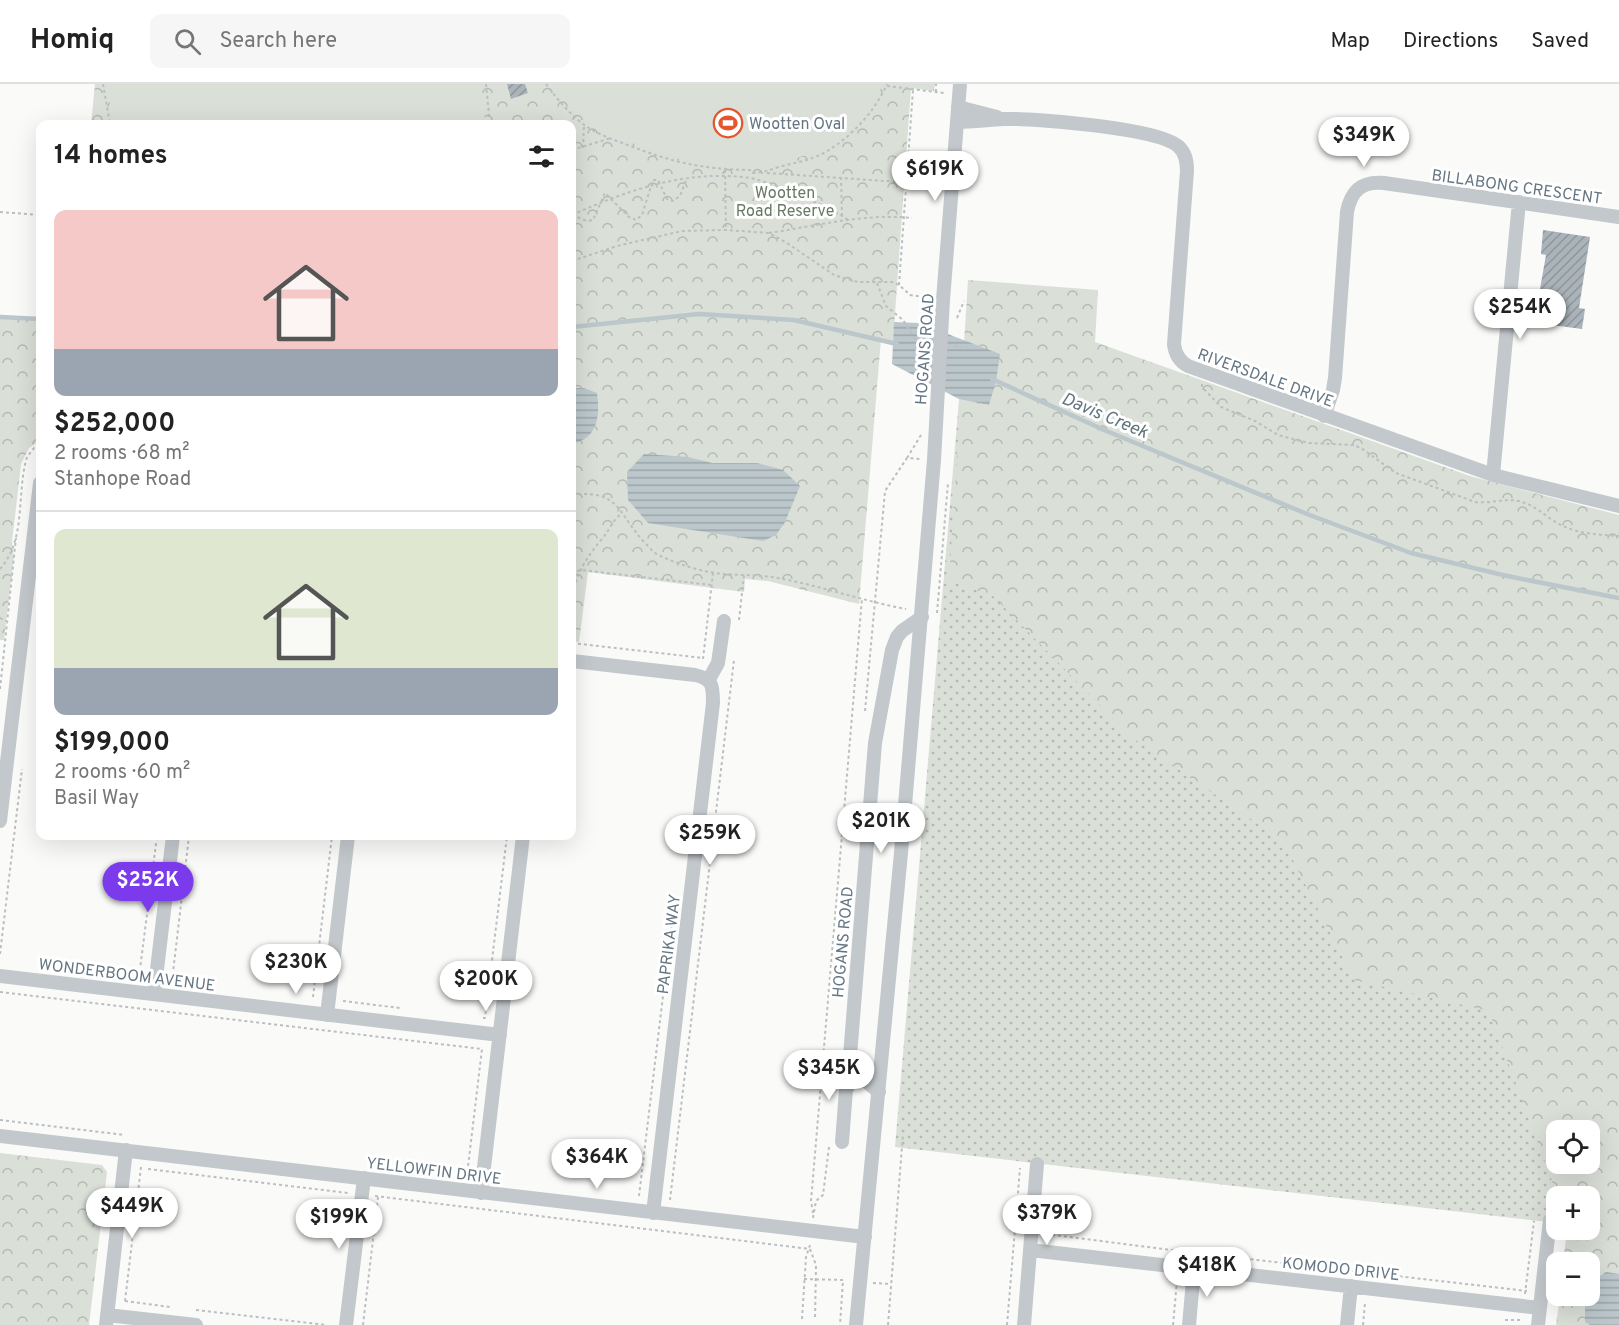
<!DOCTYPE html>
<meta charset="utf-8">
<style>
:root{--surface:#fff;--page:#f6f6f6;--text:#222;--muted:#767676;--line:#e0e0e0;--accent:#7c3aed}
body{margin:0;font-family:Overpass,sans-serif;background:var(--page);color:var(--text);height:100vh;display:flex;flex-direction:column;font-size:22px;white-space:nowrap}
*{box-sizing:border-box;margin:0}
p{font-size:20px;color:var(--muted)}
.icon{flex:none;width:33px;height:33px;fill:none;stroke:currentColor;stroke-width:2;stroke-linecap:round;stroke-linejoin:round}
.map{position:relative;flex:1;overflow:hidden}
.side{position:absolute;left:36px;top:36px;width:540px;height:720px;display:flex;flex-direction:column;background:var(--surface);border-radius:12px;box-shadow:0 6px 24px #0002}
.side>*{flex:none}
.controls{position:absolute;left:1546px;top:1036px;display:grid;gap:12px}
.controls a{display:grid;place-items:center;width:54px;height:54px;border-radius:12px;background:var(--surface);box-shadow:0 6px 24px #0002;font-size:30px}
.price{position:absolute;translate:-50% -51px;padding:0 14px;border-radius:21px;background:#fff;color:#222;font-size:20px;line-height:39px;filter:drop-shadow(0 2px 3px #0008)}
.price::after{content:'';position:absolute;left:50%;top:36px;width:18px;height:14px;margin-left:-9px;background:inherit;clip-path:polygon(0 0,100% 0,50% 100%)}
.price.current{background:var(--accent);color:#fff}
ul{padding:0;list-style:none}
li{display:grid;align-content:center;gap:12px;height:318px;padding:0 18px}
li+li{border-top:2px solid var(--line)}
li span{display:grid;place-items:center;height:186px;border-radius:12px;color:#555}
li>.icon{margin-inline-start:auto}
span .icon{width:108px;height:108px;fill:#fffc;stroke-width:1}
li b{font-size:26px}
h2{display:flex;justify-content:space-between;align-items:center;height:72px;padding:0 18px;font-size:26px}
header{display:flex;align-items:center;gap:36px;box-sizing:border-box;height:84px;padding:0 30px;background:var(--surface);border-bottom:2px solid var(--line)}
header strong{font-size:28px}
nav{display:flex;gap:33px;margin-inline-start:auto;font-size:21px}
.search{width:420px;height:54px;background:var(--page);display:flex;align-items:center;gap:15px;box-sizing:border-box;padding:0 21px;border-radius:12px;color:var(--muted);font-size:22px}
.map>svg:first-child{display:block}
</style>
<header>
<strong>Homiq</strong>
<div class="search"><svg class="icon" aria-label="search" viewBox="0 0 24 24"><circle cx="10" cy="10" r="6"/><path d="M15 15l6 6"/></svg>Search here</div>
<nav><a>Map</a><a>Directions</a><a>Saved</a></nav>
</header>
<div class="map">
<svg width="1619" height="1241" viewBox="0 0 1619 1241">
<defs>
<pattern id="grass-dots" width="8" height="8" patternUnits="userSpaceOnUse" patternTransform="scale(1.5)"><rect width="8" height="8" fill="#dadfd7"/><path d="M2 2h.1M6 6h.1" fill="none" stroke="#b4b9b4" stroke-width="1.8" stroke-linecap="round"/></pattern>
<pattern id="park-crowns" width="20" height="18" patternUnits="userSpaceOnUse" patternTransform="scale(1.5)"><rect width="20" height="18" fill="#dadfd7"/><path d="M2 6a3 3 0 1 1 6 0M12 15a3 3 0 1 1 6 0" fill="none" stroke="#b4b9b4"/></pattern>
<pattern id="water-rules" width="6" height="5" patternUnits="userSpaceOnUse" patternTransform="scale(1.5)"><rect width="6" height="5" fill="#bbc7cb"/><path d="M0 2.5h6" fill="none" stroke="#9ca6aa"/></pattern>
<pattern id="building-hatch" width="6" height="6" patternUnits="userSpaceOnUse" patternTransform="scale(1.5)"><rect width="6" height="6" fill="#aab3b9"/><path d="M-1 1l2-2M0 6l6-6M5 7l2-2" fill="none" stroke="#8e969c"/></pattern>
</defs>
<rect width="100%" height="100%" fill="#fafaf8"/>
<path fill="url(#grass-dots)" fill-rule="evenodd" d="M 962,281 L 1619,514 L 1590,1113 L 1557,1113 L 1557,1139 L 895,1063 ZM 1557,1047 L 1590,1047 L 1590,1080 L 1557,1080 Z"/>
<path fill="url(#park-crowns)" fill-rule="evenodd" d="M 95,0 L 935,0 L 934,7 L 911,4 L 893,258 L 881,255 L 859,520 L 768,497 L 745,495 L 744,508 L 588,488 L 579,558 L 572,557 L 572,40 L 91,40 Z
M 968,196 L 1098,206 L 1095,258 L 1470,392 L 1619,431 L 1619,1241 L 1556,1241 L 1560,1212 L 1590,1212 L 1590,1179 L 1563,1179 L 1567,1146 L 1590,1146 L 1590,1113 L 1558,1113 L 1489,927 L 1354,896 L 1283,757 L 1131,653 L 993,512 L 949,497 ZM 1557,1047 L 1590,1047 L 1590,1080 L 1557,1080 Z
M 0,233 L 40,235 L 40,357 L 29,364 L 21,380 L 12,458 L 14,472 L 4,556 L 0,556 Z
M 0,1069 L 102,1081 L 107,1088 L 89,1241 L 0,1241 Z"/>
<path fill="#dadfd7" d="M 106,0 L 481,0 L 485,27 L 484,40 L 114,40 Z
M 558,0 L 883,0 C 838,100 704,97 621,53 C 597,40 575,21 558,0 Z"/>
<path fill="url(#water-rules)" d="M 894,238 L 919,239 L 1000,270 L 996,297 L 989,321 L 959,315 L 892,280 Z
M 572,304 L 584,304 L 597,309 C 600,333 598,354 572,360 Z
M 644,370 L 688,373 L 712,379 L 757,379 L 783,386 L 800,402 L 785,438 L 776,451 L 763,457 L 648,439 L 628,416 L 627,388 Z
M 1606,1188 L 1619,1190 L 1619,1241 L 1590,1241 L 1585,1238 L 1585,1212 L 1590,1212 L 1590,1198 Z"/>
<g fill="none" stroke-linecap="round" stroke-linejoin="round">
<path stroke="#bbc7cb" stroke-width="4.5" d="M 0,233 L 40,235
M 572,243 L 699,230 L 794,236 L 897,260
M 992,295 L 1104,346 L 1307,430 L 1411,469 L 1507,492 L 1619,514"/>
</g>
<path fill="url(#building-hatch)" d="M 507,0 L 525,0 L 528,9 L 511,15 Z
M 1543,146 L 1590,153 L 1579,224 L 1585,225 L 1582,245 L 1536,239 L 1539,223 L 1537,222 L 1546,171 L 1541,170 Z"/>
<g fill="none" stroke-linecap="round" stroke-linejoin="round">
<path stroke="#bbbfc2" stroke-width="2" stroke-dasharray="3 3" stroke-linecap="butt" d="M 103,0 L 110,40
M 486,0 L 490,40
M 546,0 C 557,15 569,29 583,40 C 595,49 611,55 625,60 C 672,78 699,85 750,86 L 752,89 C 762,89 769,86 779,83 C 793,79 807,77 820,71 C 849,56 874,29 887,0
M 887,2 L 944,9
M 936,8 L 936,0
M 583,64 L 584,42
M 572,66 L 611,54
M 725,86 L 726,146
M 767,89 L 915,99
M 841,93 L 842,131
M 0,128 L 40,131
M 572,131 C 628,106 687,85 750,94 C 766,97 783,105 798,111 C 815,118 833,125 848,136
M 572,131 L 587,137 L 593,136 L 605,109 L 629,133 L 636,136 L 642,131 L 653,96 L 658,96 L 667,115 L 673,117 L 680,112 L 687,94
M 769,149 C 816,142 864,129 912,134
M 572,177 L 617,162 L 682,147 L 726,146 L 769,149 L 787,159 L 834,191 L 858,198 L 892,198 L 899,201 L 910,211 L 930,214
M 877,199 L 886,222 L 903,236 L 917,258 L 928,259
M 899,201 L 913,6
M 954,262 L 961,263
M 1202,300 L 1202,303 L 1221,323 L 1255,337 L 1278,351 L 1309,359 L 1353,361 L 1361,364 L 1396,389 L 1475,418 C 1491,420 1507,413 1522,418 C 1537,422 1549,436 1563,442 C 1580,450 1601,451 1619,452
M 572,411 C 620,405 617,429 645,459 C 649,463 653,468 658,471 C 676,479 695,486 715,489 C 736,492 758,490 778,494 C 821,502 863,517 906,525
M 572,484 L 577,487 L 581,486 L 711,501
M 0,485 C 27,455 16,409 27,373 L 34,364 L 40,360
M 572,516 C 574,492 587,473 601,456 C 610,446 610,439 622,429
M 572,521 L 574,535 L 573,559
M 937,529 L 948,399
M 0,534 L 8,538
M 739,536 L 744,491
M 572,559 L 703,574
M 703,575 L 713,489
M 0,605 L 16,454
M 865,627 L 885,407 L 907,374 L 920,375
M 0,870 L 22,685
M 139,893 L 157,752
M 172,897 L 189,752
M 0,908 L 482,965 L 467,1091 L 465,1091
M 313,913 L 332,752
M 343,917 L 400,924
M 483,934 L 485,934 L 507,752
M 834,997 L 835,976
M 0,1036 L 125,1051
M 148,1085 L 348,1109
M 375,1112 L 810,1165
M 639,1112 L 672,837
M 670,1116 L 734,576
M 813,1129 L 811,1117 L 862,514
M 813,1134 L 816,1117 L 823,1111 L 829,1063
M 1046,1150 L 1179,1167
M 810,1165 L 816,1181 L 815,1236
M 1179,1167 L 1527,1207
M 804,1195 L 843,1196 L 840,1241
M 873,1199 L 891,1200
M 1525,1210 L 1534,1137
M 125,1217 L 170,1223
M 125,1217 L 141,1083
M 196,1226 L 327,1241
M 802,1235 L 806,1173 L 810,1161
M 1505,1236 L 1522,1236
M 363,1241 L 378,1113
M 888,1241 L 903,1050
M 1007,1241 L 1020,1084
M 1173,1241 L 1177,1196
M 1363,1241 L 1365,1219"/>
<path stroke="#c3c8cc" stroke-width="14" d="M 958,23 L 997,33
M 957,38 C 972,38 987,36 1003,35 C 1034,34 1157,44 1178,62 C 1186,69 1187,78 1187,87 L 1174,260 C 1175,270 1179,277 1188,282 L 1493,391 L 1619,422
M 943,216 L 960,0
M 1324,332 L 1333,306 L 1335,294 L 1347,128 C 1351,106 1362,97 1384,99 L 1619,133
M 1493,391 L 1519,118
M 572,577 L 695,591 C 713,595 713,602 713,619 L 653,1129
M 708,597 L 718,579 L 724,537
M 0,737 L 40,399
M 0,892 L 500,951
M 154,910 L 173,752
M 327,931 L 348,752
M 879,1008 L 856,989 L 850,972 L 875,659 L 892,566 L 897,553 L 902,547 L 922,533
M 0,1052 L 865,1153
M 842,1058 L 846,1006 L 856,989
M 481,1109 L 523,752
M 1030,1166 L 1540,1224
M 107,1231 L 196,1241
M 106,1241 L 126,1066
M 346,1241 L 364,1094
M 856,1241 L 901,769 L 934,376
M 1024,1241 L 1037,1080
M 1189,1241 L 1194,1185
M 1347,1241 L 1351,1202
M 1538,1241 L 1550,1136"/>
<path stroke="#bbbfc2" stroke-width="2" stroke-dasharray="3 3" stroke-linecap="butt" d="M 957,234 L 964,217
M 907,374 L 921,351"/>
<path stroke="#c3c8cc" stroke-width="14" d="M 934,376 L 943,216"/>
</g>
<defs>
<g id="stadium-ring" transform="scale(1.5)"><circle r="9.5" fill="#fff" stroke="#e4572e" stroke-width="1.5"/><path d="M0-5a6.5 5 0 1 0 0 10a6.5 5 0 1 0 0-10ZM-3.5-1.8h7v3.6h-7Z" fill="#e4572e"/></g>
</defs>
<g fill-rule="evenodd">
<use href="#stadium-ring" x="728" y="39"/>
</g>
<g text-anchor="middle" stroke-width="6" stroke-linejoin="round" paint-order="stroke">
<g font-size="16" fill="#657683" stroke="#fff" text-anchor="start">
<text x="749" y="45">Wootten Oval</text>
</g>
<g font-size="16" fill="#657683" stroke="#fff">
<text transform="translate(1517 102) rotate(8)" y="6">BILLABONG CRESCENT</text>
<text transform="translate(924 265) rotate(-86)" y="6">HOGANS ROAD</text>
<text transform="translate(1266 293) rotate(20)" y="6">RIVERSDALE DRIVE</text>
<text transform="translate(842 858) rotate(-85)" y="6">HOGANS ROAD</text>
<text transform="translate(668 860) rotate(-83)" y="6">PAPRIKA WAY</text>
<text transform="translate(127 890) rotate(7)" y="6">WONDERBOOM AVENUE</text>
<text transform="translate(434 1086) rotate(7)" y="6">YELLOWFIN DRIVE</text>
<text transform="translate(1341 1184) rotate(6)" y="6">KOMODO DRIVE</text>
</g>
<g font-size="16" fill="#687a64" stroke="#fff">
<text x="785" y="114">Wootten<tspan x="785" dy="18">Road Reserve</tspan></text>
</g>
<g font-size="18" font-style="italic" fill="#60757c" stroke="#fff">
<text transform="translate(1105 331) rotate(23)" y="6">Davis Creek</text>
</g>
</g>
</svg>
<div class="controls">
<a><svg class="icon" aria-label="locate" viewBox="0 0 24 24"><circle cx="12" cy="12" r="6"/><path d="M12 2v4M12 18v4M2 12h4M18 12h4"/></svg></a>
<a>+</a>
<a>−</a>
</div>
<b class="price" style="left:1364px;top:84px">$349K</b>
<b class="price" style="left:935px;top:118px">$619K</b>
<b class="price" style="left:1520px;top:256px">$254K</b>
<b class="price" style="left:881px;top:770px">$201K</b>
<b class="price" style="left:710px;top:782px">$259K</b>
<b class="price current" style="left:148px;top:829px">$252K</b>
<b class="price" style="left:296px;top:911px">$230K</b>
<b class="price" style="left:486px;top:928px">$200K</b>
<b class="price" style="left:829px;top:1017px">$345K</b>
<b class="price" style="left:597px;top:1106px">$364K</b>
<b class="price" style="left:132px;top:1155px">$449K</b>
<b class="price" style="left:1047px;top:1162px">$379K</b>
<b class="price" style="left:339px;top:1166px">$199K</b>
<b class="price" style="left:1207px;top:1214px">$418K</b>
<section class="side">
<h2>14 homes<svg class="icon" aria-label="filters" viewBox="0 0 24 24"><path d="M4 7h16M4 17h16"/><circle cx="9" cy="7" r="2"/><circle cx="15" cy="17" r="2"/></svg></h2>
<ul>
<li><span style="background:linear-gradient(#f6c9c9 75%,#9aa5b1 0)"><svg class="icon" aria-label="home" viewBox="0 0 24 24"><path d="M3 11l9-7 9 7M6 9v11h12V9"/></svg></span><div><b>$252,000</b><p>2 rooms · 68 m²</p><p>Stanhope Road</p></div></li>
<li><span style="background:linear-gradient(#dfe7d0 75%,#9aa5b1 0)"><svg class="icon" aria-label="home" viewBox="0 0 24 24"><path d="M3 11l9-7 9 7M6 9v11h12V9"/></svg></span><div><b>$199,000</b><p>2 rooms · 60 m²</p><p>Basil Way</p></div></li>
</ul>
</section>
</div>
